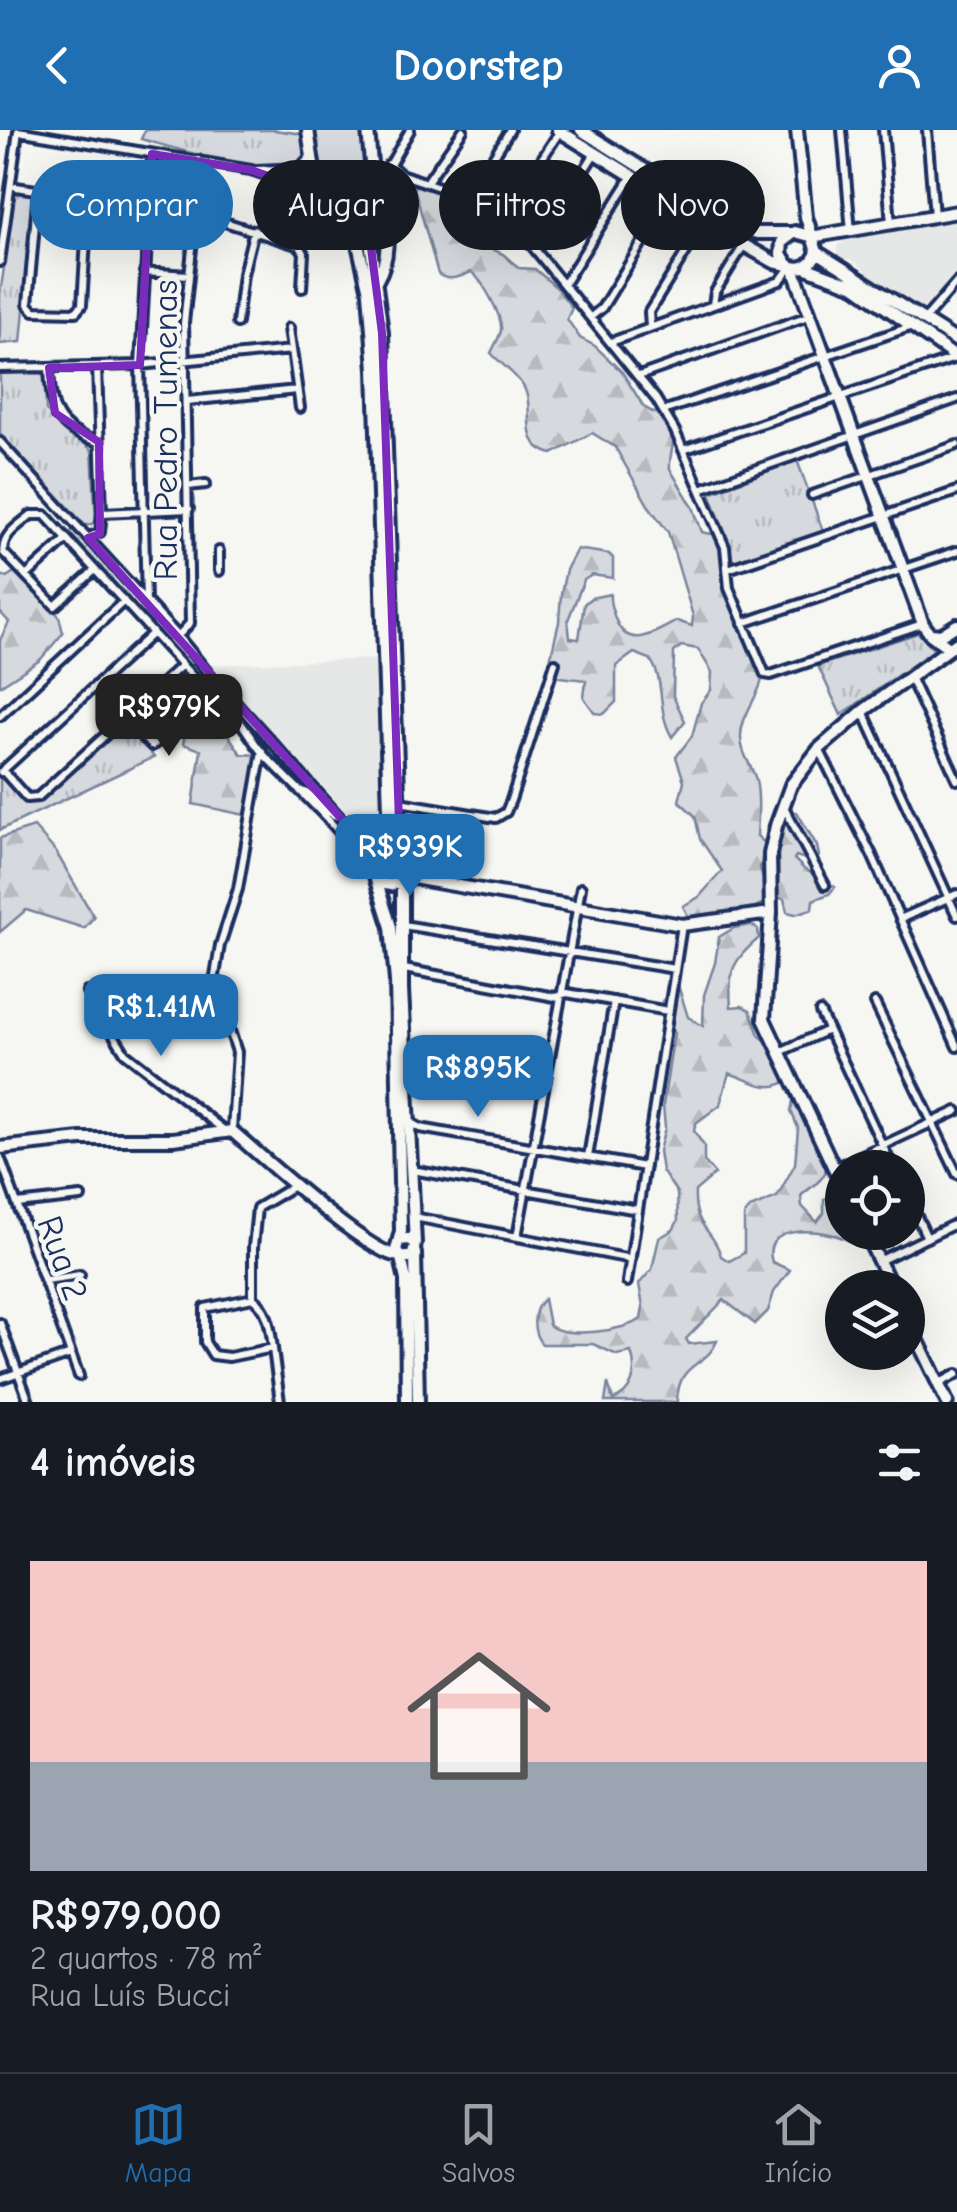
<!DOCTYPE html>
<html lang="pt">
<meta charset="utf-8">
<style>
:root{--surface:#171b24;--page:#20242c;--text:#f1f3f6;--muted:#9ea1a6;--line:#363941;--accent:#1f6fb2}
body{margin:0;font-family:"Comic Neue",sans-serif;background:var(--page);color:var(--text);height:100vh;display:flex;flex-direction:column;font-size:38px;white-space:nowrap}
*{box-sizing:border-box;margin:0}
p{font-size:32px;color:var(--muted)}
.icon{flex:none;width:55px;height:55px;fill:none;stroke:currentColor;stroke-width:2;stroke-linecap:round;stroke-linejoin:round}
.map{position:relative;height:1272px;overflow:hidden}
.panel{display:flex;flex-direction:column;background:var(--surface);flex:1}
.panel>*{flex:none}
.banner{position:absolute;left:30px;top:30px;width:898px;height:90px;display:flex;gap:20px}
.controls{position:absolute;left:825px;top:1020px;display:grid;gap:20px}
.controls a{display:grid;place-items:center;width:100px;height:100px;border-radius:50%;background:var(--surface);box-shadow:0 10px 40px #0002;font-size:50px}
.price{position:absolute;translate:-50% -85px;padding:0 22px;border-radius:20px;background:var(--accent);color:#fff;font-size:32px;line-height:65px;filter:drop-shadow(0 2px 5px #0008)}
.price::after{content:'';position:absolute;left:50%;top:60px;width:30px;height:22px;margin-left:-15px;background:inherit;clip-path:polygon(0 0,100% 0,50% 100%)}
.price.selected{background:#222;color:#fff}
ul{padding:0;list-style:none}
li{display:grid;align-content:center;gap:20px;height:530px;padding:0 30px}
li span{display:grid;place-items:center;height:310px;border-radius:0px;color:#555}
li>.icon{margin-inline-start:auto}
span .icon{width:180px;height:180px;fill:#fffc;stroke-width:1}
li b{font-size:42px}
h2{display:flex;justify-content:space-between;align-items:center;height:120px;padding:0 30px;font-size:42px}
.tag{padding:0 35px;border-radius:45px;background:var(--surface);box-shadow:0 10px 40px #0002;font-size:35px;line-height:90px}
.tag.selected{background:var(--accent);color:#fff}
header{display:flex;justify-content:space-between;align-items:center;height:130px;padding:0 30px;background:var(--accent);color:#fff;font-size:45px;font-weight:700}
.tabs{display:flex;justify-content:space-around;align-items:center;height:140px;border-top:2px solid var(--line);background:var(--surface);font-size:28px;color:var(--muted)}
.tabs a{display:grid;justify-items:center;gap:5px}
.tabs .selected{color:var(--accent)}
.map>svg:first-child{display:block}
</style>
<header><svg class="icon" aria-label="back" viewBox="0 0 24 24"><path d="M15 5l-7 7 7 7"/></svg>Doorstep<svg class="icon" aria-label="person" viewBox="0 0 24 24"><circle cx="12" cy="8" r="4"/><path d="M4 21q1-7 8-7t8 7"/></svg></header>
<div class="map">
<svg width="957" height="1272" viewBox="0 0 957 1272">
<defs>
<pattern id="forest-firs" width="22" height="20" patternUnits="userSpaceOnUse" patternTransform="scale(2.5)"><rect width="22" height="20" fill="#d6d9dd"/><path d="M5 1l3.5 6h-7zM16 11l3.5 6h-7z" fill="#b7bbc0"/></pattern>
<pattern id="park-tufts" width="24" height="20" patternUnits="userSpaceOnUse" patternTransform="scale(2.5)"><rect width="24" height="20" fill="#d6d9dd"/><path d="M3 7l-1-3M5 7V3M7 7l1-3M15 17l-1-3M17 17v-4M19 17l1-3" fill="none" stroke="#b7bbc0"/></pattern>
</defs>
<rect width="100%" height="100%" fill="#f6f6f2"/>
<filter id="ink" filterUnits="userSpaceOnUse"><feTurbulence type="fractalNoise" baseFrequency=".01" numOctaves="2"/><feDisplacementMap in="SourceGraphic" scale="20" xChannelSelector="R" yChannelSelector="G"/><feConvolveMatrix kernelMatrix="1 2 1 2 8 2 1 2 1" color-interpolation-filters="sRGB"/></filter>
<g filter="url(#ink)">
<path fill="#e6e7e7" d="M 957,88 L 957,148 L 924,184 L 868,148 L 867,142 L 851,129 L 839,129 L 837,124 L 838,115 L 845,111 Z
M 378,529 L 387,676 L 382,699 L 372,705 L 367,704 L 211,535 Z"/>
<path fill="url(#forest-firs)" stroke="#78849e" stroke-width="2.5" d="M 418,52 L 446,59 C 457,76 464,93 474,111 L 503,124 L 519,138 L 535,139 L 557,158 L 572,178 L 567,189 L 580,208 L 595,216 L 622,242 L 644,277 L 654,283 L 664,281 C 685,300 668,316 670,339 L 693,377 L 702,402 C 709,405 719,402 724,408 C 737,423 726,439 726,454 C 726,473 742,487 743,507 C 749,516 761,519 763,530 C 768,559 742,579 741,605 C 740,623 752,635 756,650 C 760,668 758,689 757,706 L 765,713 L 760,738 L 765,755 L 763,773 L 755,777 L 690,790 L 683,776 L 699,767 L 722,741 L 700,709 L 695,686 L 679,671 L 684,651 L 676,627 L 692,606 L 701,573 L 711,560 L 712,542 L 698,519 L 681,516 L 674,522 L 673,566 L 685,591 L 672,607 C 656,580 666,551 650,529 L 634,523 L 616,536 L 616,572 L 604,584 L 595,583 L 584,568 L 586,550 L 552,546 L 548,538 L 559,492 L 561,464 L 566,440 L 577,419 L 609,424 L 613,428 L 613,448 L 592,445 L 584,450 L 568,490 L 570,508 L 579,509 L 584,474 L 591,468 L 610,464 C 609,473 612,479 615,488 C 627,522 654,503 677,491 L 692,496 L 693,486 L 668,402 L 648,375 L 615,317 L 592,303 L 552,324 C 514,314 539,275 521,253 C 513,242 500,233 491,223 C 494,216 500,207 501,200 C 503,187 482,149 471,142 C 460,147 448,152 438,144 L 414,57 Z
M 14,442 L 22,445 L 59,486 L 63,503 L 40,530 L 0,556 L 0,510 L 9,492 L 0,482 L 0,445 L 7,447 Z
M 213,581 L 220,583 L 223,597 L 241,624 L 257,625 L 245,685 L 193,674 L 201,620 L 183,614 C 186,595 193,585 213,581 Z
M 797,682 L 817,716 L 819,726 L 814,732 L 796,726 L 794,729 L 804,739 L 835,757 L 829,764 L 813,770 L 812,779 L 795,784 L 787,782 L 784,769 L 775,767 C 785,742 768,702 789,683 Z
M 34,697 L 56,722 L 94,787 L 84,798 L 26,780 L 0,802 L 0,708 Z
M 751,795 L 758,799 L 759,808 C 732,832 728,840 731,877 L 742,876 L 750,880 L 759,905 L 772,916 L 791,948 C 770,966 751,950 729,943 L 720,975 L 696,993 L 694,1001 L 704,1016 L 704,1031 L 715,1044 L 695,1061 C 693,1099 714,1099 721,1126 L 729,1131 L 744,1123 L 744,1086 L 750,1078 L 777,1067 L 795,1034 L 798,998 L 791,981 L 793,971 L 801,969 C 821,985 834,1019 825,1043 C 820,1054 808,1058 801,1066 L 802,1076 L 817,1092 L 824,1083 L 824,1069 L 837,1063 L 842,1065 L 842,1102 L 864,1103 L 849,1111 C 830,1099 759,1091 772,1132 L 790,1140 L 774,1162 L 768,1181 L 755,1194 L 724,1170 L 686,1209 L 689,1214 L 717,1211 C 706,1238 678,1230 677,1272 L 605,1272 L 608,1253 L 613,1270 C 633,1263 638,1242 631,1222 L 617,1225 L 593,1214 L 542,1214 C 531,1202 532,1179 544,1169 L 549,1195 C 566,1209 625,1201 641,1189 L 643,1177 L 639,1154 L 652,1139 L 659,1108 L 673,1100 L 678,1091 L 677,1063 L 662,1041 L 659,1021 L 665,998 L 663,975 L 674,903 L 662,871 L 678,855 L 688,887 L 703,896 L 704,865 L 715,833 L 719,807 L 734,798 Z"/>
<path fill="url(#park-tufts)" stroke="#78849e" stroke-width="2.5" d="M 145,0 L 274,0 L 303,4 C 306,13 311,25 301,33 C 279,51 170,17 141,9 Z
M 311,0 L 363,0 L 369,43 L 366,52 L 344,67 L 327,62 L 321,56 Z
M 15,61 L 35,62 L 21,212 L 0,214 L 0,165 Z
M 45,240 L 46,281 L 92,320 L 96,391 L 90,395 L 85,395 L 0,304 L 0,241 Z
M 797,330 L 823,401 L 731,435 L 730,416 L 710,363 Z
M 73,400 L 219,559 L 219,564 L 215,564 L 68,404 Z
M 918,503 L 934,520 L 841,585 L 818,536 Z
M 124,594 L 154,627 L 0,700 L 0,647 L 3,646 L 26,671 L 37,671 Z"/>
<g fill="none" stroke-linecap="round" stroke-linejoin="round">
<g stroke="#1b2f5e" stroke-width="14">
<path id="street" d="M 842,0 L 851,102
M 883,0 L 891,93
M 927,0 L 934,86
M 18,1 L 251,40 L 320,63
M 389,34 L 400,44 L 469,67 L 520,101 L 656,269 L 675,301 L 725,417 L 729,458 L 765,544 L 771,545 L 922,494
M 257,40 L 300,38 L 310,27
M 427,52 L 463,0
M 16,57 L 116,72 L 146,98
M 38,60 L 28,174 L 34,181 L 76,182 L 82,175 L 86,110
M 382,62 L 383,47 L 410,0
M 383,62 L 396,51 L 406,48
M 469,67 L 510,0
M 117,72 L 148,55
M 198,73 L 209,87 L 300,116 L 304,123 L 302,158
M 504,87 L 560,1
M 535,118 L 595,23
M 0,132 L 18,1
M 144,142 L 188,145
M 564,154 L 632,46
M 713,174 L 715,162 L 744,115
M 591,187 L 602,178 L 669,69
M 924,190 L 957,152
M 237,193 L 243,144 L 254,100
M 650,197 L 649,182 L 705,91
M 289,198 L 300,278
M 611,212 L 780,151 L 791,136
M 0,238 L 140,235 L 292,220
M 49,238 C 51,278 55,300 99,312
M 639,246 L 811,185
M 187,271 L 297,260
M 663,281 L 913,196
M 0,312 L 178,506 L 226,565
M 683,320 L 955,228
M 188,356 L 206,354
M 700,359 L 957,269
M 812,365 L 957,315
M 102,383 L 189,379
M 88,408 L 100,402 L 102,383 L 97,237
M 219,421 L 219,441
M 728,439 L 957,361
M 95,440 L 55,476 L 4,423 C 0,406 19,395 31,385 L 45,385 L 214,570 L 222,572
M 26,446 L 67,409
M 146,472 L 140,235 L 152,24
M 743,493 L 957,421
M 178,506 L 190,493 L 184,193 L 197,72 L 198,30
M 910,547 L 957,650
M 233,569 L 357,706 L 376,717
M 228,577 L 233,569 L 226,565 L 223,574 C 242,588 251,612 267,628 C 302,663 338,697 368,736
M 863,581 L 957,786
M 0,586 L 124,471
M 123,589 L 152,616 L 214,570
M 819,619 L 872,725 L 957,917
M 3,641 L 27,668 L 38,667 L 182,535
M 1,642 L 153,503
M 302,661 C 318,665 324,685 339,686
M 399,672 L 496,688 L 506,682 L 511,670 L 555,533
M 783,675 L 825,755
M 900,789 L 957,764
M 403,795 L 675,839
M 404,839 L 555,867 L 567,863 L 668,881
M 87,862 L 125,923 L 225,1001
M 875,873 L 957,1044
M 820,882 L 893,1038
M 780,922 L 828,900
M 527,933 L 548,936
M 409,992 L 420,998 L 645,1037
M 232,1000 L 237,922 L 214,852 L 220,815 L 238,759 L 262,621
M 0,1027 L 79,1246
M 588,1027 L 614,871
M 834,1038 L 957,981
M 412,1040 L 638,1080
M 908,1067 L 927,1108
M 17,1074 L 81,1067
M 414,1087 L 631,1129
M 517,1107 L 581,758
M 879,1131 L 957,1093
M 46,1150 L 80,1145
M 627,1152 L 682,795
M 253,1168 L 253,1117 L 257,1078 L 294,1056
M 0,1193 L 29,1272
M 273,1218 L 229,1227 L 213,1225 L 205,1212 L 205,1178 L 253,1168 C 267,1178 270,1195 272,1211 L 280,1272
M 0,1249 L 71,1224
M 938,1254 L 957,1244"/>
</g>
<g stroke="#1b2f5e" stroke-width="18">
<path id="secondary" d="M 308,0 L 316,54 L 356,105 L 369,162 L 375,239 L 389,681 C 388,704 372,717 370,738 L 380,753 L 391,755 L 402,750 L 400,721 L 392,712 L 379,715
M 368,0 L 372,44 L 366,79 L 382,203 L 400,720
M 558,0 L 744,115 L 774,132 L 788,135
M 581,0 L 733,95 L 757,103 L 792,103
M 797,0 L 806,87 L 817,122 C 812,135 801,142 788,135 L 781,124 L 782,112 L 795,102 L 810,106
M 331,69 L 348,70 L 368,55
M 811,107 L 957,82
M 817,122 L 957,211
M 804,137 L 855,156 L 957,228
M 793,138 L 923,494 L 930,504 L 949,518
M 377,150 C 393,123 385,94 382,63
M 931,504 L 941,505 L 957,495
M 402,746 L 682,795 L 771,783
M 376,750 L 391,797 L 396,851 L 401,1101 L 396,1120 L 401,1128 L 413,1126 L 415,1113 L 408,1109 L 400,1110
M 402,750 L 402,860 L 415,1113
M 0,1018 L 81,1009 L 173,1009 L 232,1001 C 260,1025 371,1127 400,1126
M 842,1055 L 764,889 L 771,783 L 770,724 L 776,696 L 791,655 L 819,619 L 863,581 L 957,513
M 865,1102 L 892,1158
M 415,1123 L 418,1272
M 401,1128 L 406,1150 L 407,1272
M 908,1190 L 947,1272"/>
</g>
<use href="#street" stroke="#f6f6f2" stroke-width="6"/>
<use href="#secondary" stroke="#f6f6f2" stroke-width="10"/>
</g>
</g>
<path fill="none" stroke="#7b2cbf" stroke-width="8" stroke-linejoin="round" d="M 152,24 L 251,40 L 339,71 L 371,50 L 366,79 L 382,203 L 400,721 L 389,702 L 377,718 L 357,706 L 88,408 L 100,404 L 99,312 L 55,283 L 49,238 L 140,235 Z"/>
<g text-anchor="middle" stroke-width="9" stroke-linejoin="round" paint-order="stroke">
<g font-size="35" fill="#1b2f5e" stroke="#f6f6f2">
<text transform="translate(165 300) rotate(-90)" y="12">Rua Pedro Tumenas</text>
<text transform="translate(63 1128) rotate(70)" y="12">Rua 2</text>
</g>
</g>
</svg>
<div class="controls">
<a><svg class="icon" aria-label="locate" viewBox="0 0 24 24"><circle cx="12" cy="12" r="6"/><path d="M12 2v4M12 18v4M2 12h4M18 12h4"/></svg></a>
<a><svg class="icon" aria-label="layers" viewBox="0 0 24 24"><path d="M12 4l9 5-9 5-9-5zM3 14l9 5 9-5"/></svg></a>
</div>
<b class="price selected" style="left:169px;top:629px">R$979K</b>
<b class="price" style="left:410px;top:769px">R$939K</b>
<b class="price" style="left:161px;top:929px">R$1.41M</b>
<b class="price" style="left:478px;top:990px">R$895K</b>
<div class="banner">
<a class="tag selected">Comprar</a>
<a class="tag">Alugar</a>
<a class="tag">Filtros</a>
<a class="tag">Novo</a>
</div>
</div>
<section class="panel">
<h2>4 imóveis<svg class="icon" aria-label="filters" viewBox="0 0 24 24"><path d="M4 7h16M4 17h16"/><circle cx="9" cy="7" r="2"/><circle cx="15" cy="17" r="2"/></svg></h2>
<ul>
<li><span style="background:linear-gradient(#f6c9c9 65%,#9aa5b1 0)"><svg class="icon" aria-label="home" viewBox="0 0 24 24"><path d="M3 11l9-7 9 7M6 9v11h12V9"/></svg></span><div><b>R$979,000</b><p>2 quartos · 78 m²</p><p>Rua Luís Bucci</p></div></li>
</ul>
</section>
<nav class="tabs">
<a class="selected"><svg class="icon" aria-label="map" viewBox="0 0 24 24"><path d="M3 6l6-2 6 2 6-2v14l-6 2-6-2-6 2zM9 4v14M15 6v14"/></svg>Mapa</a>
<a><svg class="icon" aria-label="saved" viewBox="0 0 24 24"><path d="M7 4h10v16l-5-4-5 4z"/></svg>Salvos</a>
<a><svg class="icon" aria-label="home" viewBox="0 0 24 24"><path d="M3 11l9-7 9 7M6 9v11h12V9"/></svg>Início</a>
</nav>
